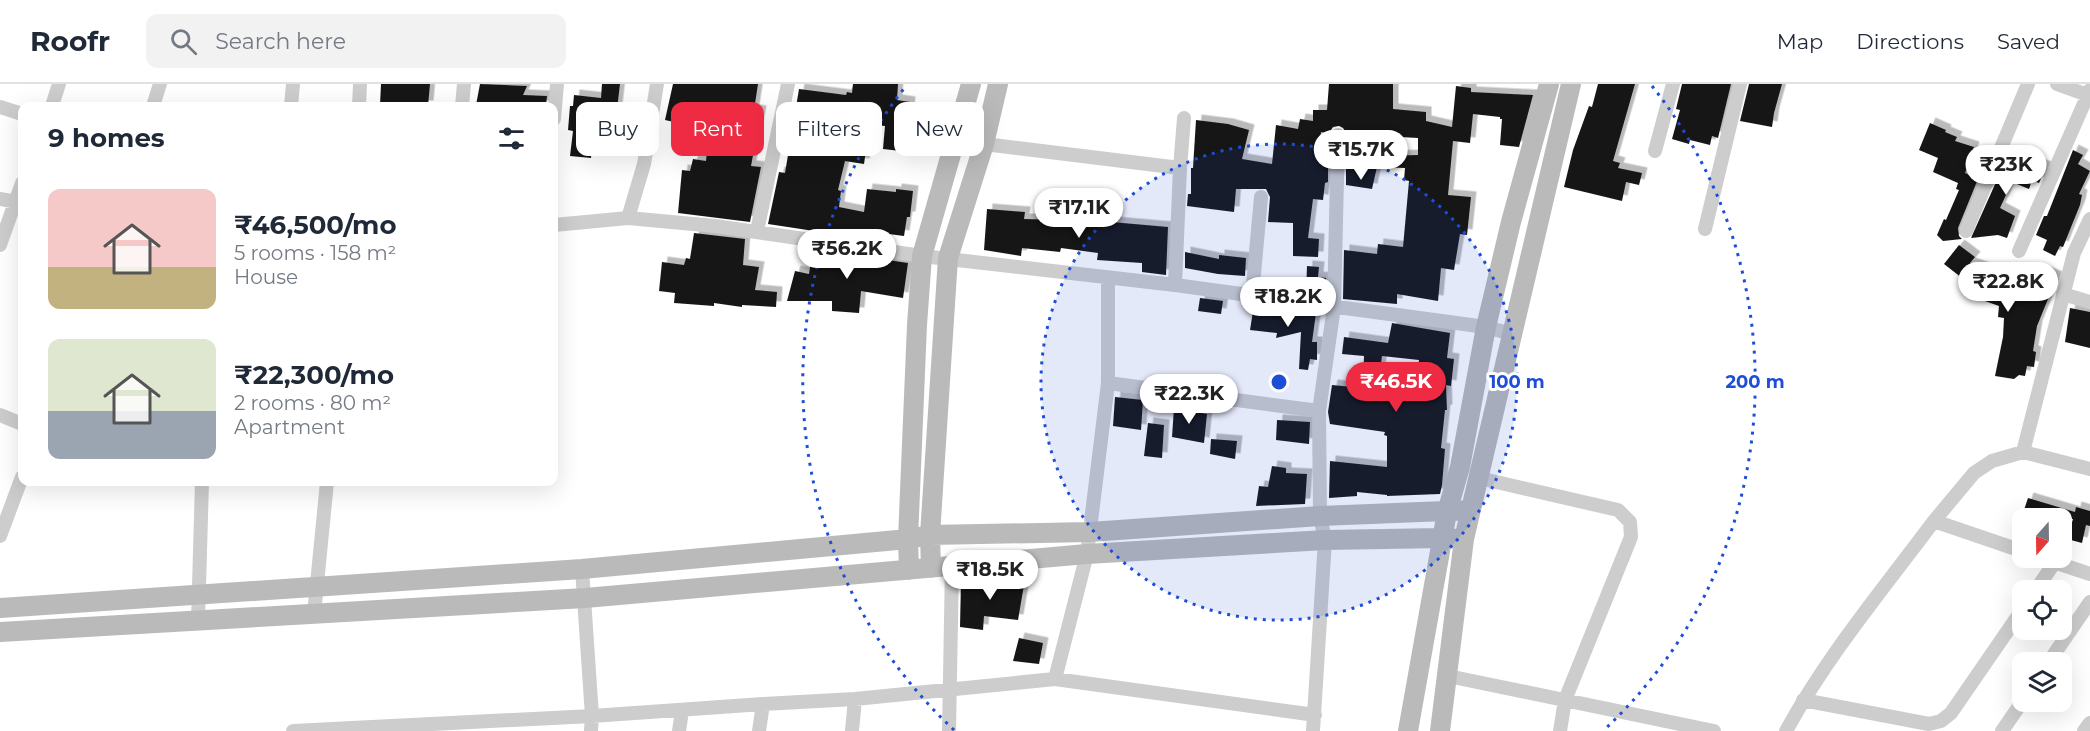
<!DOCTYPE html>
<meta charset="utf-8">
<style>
:root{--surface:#fff;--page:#f2f2f3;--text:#1f2937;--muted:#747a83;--line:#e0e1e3;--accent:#ee2b43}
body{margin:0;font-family:Montserrat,sans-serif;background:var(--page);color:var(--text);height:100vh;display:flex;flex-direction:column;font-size:22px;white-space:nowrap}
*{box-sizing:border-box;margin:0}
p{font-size:20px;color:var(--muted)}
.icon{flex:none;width:33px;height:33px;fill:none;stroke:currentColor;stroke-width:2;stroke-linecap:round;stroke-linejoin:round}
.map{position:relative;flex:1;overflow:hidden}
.details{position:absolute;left:18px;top:18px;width:540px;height:384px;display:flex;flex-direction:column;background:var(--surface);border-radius:12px;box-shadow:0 6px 24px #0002}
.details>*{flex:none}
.top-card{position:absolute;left:576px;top:18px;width:570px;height:54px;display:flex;gap:12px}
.needle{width:39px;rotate:200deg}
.controls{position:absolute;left:2012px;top:424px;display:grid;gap:12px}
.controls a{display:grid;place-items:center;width:60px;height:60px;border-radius:12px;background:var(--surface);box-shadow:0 6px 24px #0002;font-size:30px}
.price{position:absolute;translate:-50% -51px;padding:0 14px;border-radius:21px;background:#fff;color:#222;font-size:20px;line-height:39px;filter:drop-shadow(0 2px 3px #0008)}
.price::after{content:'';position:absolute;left:50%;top:36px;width:18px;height:14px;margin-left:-9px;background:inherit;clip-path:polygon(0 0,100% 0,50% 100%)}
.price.current{background:var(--accent);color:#fff}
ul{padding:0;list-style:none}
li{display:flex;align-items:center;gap:18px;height:150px;padding:0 30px}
li span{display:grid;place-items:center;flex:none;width:168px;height:120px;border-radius:12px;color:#555}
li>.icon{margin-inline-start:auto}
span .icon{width:72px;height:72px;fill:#fffc;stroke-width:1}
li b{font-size:26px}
h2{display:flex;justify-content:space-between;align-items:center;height:72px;padding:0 30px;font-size:26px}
.pill{padding:0 21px;border-radius:12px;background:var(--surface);box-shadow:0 6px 24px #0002;font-size:21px;line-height:54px}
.pill.current{background:var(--accent);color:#fff}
header{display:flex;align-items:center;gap:36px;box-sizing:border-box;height:84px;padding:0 30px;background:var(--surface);border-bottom:2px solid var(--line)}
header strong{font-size:28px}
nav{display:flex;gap:33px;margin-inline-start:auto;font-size:21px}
.search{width:420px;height:54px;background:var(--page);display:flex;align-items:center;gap:15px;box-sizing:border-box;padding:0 21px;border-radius:12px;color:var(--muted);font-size:22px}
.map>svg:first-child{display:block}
</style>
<header>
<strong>Roofr</strong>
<div class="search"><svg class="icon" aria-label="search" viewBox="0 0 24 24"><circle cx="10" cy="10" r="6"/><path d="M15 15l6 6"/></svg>Search here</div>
<nav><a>Map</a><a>Directions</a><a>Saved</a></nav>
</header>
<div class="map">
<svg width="2090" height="647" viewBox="0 0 2090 647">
<defs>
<filter id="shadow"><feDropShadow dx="5.5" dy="-5.5" stdDeviation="0" flood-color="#0004"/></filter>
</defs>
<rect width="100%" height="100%" fill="#fff"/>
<path fill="#171717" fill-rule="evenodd" filter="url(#shadow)" d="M 381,0 L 430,0 L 428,22 L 380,21 Z
M 480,0 L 527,2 L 523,11 L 547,12 L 546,22 L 476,21 Z
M 602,0 L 620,0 L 615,42 L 598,39 L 597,50 L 593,49 L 591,74 L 570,72 L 573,47 L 568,46 L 570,22 L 573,22 L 574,11 L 601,14 Z
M 673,0 L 758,0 L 754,26 L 761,27 L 751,82 L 761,83 L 750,138 L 678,129 L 682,86 L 690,87 L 693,75 L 706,77 L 709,46 L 665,36 Z
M 853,0 L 898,0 L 897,16 L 910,18 L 906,53 L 912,53 L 910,68 L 883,65 L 885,42 L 861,40 L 858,65 L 866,66 L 864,80 L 845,77 L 838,106 L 841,107 L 839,123 L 864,128 L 867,105 L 896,108 L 896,105 L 913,107 L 910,133 L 907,133 L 904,152 L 881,149 L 880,157 L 768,140 L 779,88 L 785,89 L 799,5 L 846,11 L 847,8 L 852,9 Z
M 1329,0 L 1393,0 L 1393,25 L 1426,28 L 1426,37 L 1452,43 L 1456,2 L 1471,4 L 1471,8 L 1533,11 L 1519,63 L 1500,61 L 1502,35 L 1500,35 L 1500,33 L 1473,30 L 1470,59 L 1453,57 L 1448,111 L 1471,113 L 1467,151 L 1460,150 L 1454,186 L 1441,184 L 1438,217 L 1397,210 L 1397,220 L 1343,215 L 1344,166 L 1377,170 L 1378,160 L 1403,163 L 1409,97 L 1404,96 L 1405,84 L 1377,83 L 1372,105 L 1346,101 L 1346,73 L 1418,71 L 1418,54 L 1347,50 L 1343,44 L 1339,42 L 1333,43 L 1329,49 L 1321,48 L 1317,74 L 1328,73 L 1328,98 L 1325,99 L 1323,116 L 1313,115 L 1308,154 L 1319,155 L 1318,173 L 1293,172 L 1293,139 L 1268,138 L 1270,113 L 1266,105 L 1236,105 L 1234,128 L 1187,122 L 1188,110 L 1191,110 L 1191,84 L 1193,84 L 1196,36 L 1228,40 L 1249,46 L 1242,75 L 1272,80 L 1276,41 L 1298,45 L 1300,35 L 1313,37 L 1313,26 L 1327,26 Z
M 1598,0 L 1635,0 L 1613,77 L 1620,79 L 1618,84 L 1642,89 L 1639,101 L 1626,98 L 1622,117 L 1564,103 L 1573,66 L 1589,22 L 1592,23 Z
M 1682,0 L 1731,0 L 1718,54 L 1712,52 L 1710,61 L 1690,56 L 1689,60 L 1672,55 L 1680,26 L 1676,25 Z
M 1749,0 L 1782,0 L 1774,29 L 1772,43 L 1740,37 Z
M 1930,39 L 1946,46 L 1945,48 L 1957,53 L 1955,57 L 1974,63 L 1965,89 L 1978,95 L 1958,144 L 1959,152 L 1962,155 L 1943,157 L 1937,151 L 1944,135 L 1946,136 L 1959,106 L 1956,105 L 1958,99 L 1933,88 L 1938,74 L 1919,66 Z
M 2073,66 L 2083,71 L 2078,80 L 2090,87 L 2079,110 L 2082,111 L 2080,121 L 2063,163 L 2060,162 L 2055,172 L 2043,166 L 2047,156 L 2036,151 L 2044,132 L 2047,132 Z
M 2009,69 L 2046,83 L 2039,99 L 2032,96 L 2029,105 L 2012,98 L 2000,124 L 2015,132 L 2007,154 L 1998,151 L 1971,154 Z
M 987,125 L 1025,128 L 1024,135 L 1062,136 L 1062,140 L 1100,137 L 1168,143 L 1166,191 L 1142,188 L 1142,179 L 1097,176 L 1098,169 L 1061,164 L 1060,168 L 1022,164 L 1021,172 L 984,166 Z
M 694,149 L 745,155 L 743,181 L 759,183 L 755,206 L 777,208 L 776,223 L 742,221 L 742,223 L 714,219 L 714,222 L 674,219 L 675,209 L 659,207 L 662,178 L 684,181 L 686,174 L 690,175 Z
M 1959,161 L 1975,173 L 1970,179 L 1994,187 L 1988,203 L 2005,214 L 2029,216 L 2041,186 L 2057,193 L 2037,242 L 2033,267 L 2036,268 L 2034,283 L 2027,282 L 2025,292 L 2019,291 L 2014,295 L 1995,292 L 2003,253 L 2004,234 L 1998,233 L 1999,222 L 1968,211 L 1971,201 L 1944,180 Z
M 813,165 L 908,179 L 903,214 L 861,207 L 859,229 L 832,227 L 832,217 L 787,217 L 795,187 L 809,190 Z
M 1185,168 L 1219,175 L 1219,171 L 1246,174 L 1245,192 L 1218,190 L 1185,184 Z
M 1307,182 L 1319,183 L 1318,193 L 1326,194 L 1325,212 L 1306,210 Z
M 1200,214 L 1223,217 L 1221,230 L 1198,227 Z
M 1254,221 L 1316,229 L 1312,258 L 1317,258 L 1317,276 L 1310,275 L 1308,286 L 1299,285 L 1301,248 L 1276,254 L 1277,249 L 1250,246 Z
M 2070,224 L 2090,228 L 2090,264 L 2065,258 Z
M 1392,239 L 1450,249 L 1447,274 L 1454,275 L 1451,302 L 1446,301 L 1447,326 L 1445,326 L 1441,364 L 1445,365 L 1442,401 L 1440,410 L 1387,412 L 1387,411 L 1357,408 L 1357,412 L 1329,414 L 1330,377 L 1387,383 L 1387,352 L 1384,351 L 1385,348 L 1330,340 L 1328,328 L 1332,301 L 1363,304 L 1364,272 L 1342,270 L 1344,253 L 1388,259 ZM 1382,272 L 1419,276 L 1416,302 L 1407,301 L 1407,313 L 1377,308 Z
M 1115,313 L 1143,316 L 1141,346 L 1113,342 Z
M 1174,324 L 1207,330 L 1204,359 L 1172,353 Z
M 1277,336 L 1310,338 L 1309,360 L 1276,356 Z
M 1148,339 L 1164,341 L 1162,374 L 1144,372 Z
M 1211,355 L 1237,357 L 1235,375 L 1210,370 Z
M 1272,382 L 1286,384 L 1286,389 L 1307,390 L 1305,420 L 1256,422 L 1259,402 L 1268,403 Z
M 2028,414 L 2075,428 L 2076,423 L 2090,427 L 2090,442 L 2086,441 L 2082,459 L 2067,455 L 2073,435 L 2021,435 Z
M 993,494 L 1011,496 L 1012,494 L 1025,495 L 1018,536 L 984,532 L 983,546 L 960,543 L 961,497 Z
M 1019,554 L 1043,559 L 1039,580 L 1013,577 Z"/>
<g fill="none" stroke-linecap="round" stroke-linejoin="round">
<path stroke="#cdcdcd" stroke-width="14" d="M 2057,0 L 2090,12
M 52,22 L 59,0
M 153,22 L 160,0
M 291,22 L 293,0
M 359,22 L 360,0
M 462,22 L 464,0
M 0,23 L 22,30
M 554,35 L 557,0
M 984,60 L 1180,84
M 1655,67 L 1673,0
M 0,115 L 22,119
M 628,134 L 644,80 L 657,0
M 554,141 L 628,134 L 715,142 L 922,172 L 1175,201 L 1486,243 L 1512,250
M 1705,145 L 1740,0
M 757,147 L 788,0
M 1966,147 L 2028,0
M 0,161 L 22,99
M 2019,167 L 2090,6
M 1175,201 L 1180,84 L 1184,34
M 2063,210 L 2090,218
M 1252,212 L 1261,113
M 1108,299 L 1108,194
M 0,331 L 22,340
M 2023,368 L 2090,385
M 1479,394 L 1618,426 L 1630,438 L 1631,453 L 1565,616 L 1560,647
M 1934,437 L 1974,389 L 1992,377 L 2023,368 L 2074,169 L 2090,135
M 0,452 L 22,393
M 2042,474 L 2090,490
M 582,485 L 592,632 L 591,647
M 2035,507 L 2055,478
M 314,530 L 327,398
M 198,537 L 202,398
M 2048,579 L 2090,518
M 1448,592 L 1714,647
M 1055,595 L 1087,470 L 1108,299 L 1319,327
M 1803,616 L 1929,640 L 1941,637 L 1951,629 L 2022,526
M 293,647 L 592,632 L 763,620 L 855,615 L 1055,595 L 1315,631
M 679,647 L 682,627
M 759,647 L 763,620
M 852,647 L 855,615
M 949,647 L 952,482
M 1313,647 L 1325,456 L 1320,432 L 1319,327 L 1334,223 L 1338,51
M 1786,647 C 1827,572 1883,505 1934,437 L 2022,467
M 2002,647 L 2022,618
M 2084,647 L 2090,639"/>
<path stroke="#bababa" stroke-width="20" d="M 931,484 L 930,451 L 948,174 L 984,60 L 998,0
M 909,486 L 908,455 L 917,241 L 922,172 L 971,0
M 0,524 L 582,485 L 908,455 L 930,451 L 1090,448 L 1320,432 L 1471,426
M 0,548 L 585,514 L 1087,470 L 1325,456 L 1442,454 L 1464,455
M 1408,647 L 1447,428 L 1460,383 L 1486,243 L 1511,138 L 1549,0
M 1440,647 L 1464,455 L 1571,0"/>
</g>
<circle cx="1279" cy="298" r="238" fill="#1d4ed8" fill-opacity=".12"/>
<g fill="none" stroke="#1d4ed8" stroke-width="3" stroke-dasharray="3 6">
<circle cx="1279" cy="298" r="238"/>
<path d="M954 646A476 476 0 0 1 906 2M1652 2A476 476 0 0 1 1604 646"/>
</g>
<circle cx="1279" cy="298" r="9" fill="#1d4ed8" stroke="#fff" stroke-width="3"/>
<g font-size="18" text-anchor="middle" font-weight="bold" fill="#1d4ed8" stroke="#fff" stroke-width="6" stroke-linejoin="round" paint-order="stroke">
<text x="1517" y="304">100 m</text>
<text x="1755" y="304">200 m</text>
</g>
</svg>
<div class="controls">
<a><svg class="needle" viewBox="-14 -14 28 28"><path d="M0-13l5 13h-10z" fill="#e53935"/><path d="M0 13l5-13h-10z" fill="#747a83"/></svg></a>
<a><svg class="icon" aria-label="locate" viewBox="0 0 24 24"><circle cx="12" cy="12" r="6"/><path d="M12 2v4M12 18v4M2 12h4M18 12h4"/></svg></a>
<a><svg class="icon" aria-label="layers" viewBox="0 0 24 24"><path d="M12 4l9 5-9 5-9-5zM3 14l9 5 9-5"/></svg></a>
</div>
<b class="price" style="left:1361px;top:97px">₹15.7K</b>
<b class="price" style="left:2006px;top:112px">₹23K</b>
<b class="price" style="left:1079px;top:155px">₹17.1K</b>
<b class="price" style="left:847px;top:196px">₹56.2K</b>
<b class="price" style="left:2008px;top:229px">₹22.8K</b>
<b class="price" style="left:1288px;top:244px">₹18.2K</b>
<b class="price current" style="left:1396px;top:329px">₹46.5K</b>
<b class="price" style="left:1189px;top:341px">₹22.3K</b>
<b class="price" style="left:990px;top:517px">₹18.5K</b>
<div class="top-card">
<a class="pill">Buy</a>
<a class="pill current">Rent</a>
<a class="pill">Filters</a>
<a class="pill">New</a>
</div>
<section class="details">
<h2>9 homes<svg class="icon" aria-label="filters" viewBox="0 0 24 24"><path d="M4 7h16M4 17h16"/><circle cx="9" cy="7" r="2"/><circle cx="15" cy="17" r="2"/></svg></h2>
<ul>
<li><span style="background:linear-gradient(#f6c9c9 65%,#c2b280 0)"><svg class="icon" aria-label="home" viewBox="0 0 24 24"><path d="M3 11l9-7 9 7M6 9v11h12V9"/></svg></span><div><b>₹46,500/mo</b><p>5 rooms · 158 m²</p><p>House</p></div></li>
<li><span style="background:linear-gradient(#dfe7d0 60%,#9aa5b1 0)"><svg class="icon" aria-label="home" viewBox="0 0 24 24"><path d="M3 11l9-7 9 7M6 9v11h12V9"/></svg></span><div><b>₹22,300/mo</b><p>2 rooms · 80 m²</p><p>Apartment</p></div></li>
</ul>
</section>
</div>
